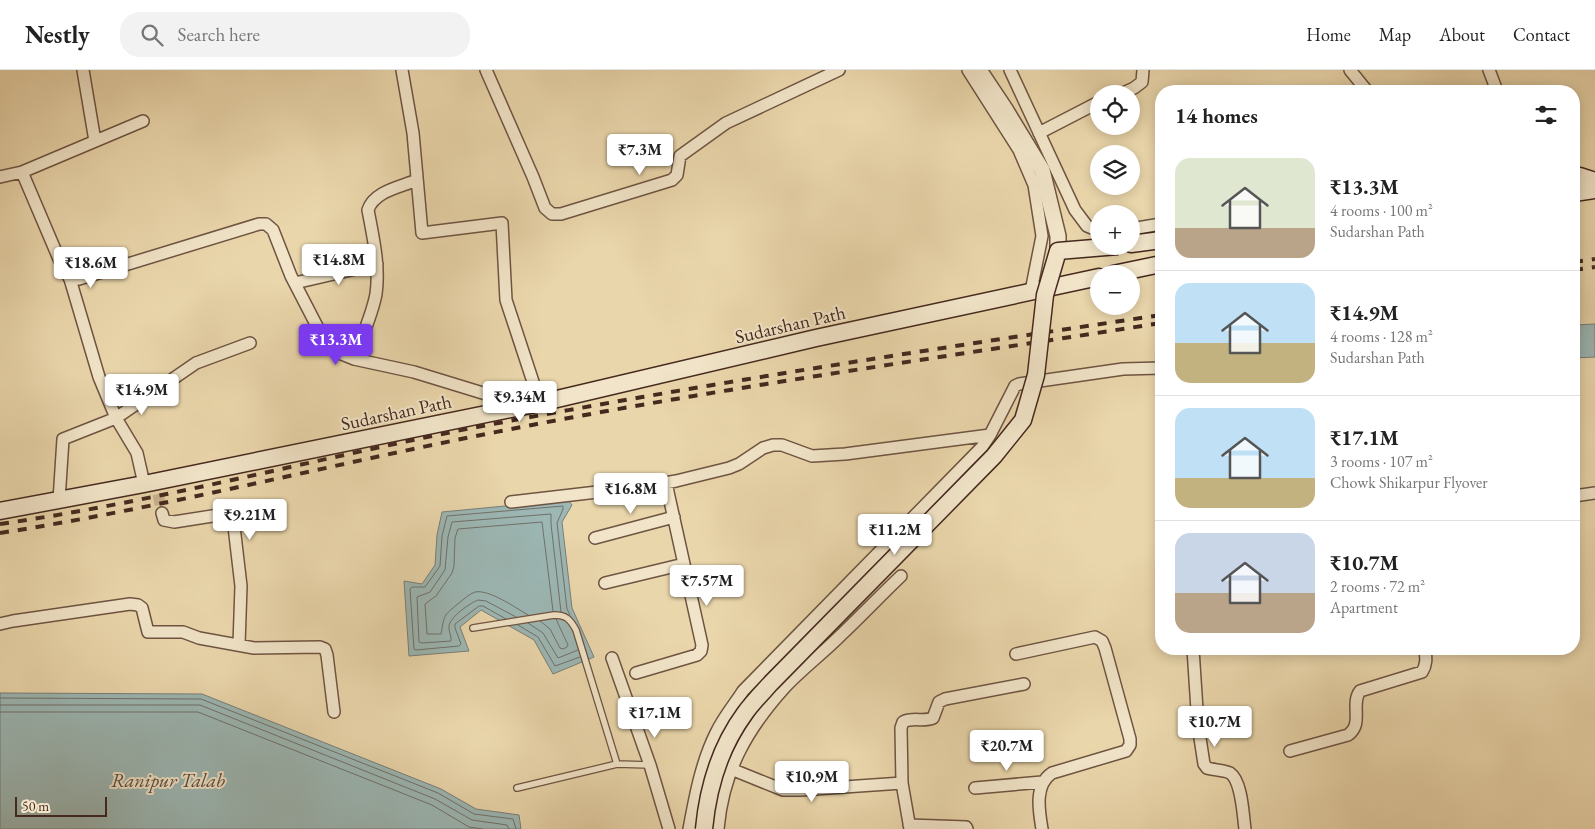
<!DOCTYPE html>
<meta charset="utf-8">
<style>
:root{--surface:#fff;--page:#f2f2f2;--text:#222;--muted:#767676;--line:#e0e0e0;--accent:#7c3aed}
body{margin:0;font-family:"EB Garamond",serif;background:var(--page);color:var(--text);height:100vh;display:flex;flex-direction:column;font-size:19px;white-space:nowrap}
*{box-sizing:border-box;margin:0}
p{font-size:16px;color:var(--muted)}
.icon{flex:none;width:28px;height:28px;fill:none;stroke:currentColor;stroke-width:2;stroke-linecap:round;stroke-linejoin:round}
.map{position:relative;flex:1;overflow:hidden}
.drawer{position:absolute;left:1155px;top:15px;width:425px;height:570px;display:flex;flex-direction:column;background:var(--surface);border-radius:20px;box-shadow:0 2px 12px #0003}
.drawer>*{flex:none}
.buttons{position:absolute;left:1090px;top:15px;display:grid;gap:10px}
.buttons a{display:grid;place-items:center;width:50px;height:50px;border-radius:50%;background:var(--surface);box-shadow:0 2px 12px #0003;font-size:25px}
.scale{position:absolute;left:15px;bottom:12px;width:92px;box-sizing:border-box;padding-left:5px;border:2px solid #45291f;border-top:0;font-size:14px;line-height:18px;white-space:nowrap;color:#45291f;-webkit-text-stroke:4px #f1e4c8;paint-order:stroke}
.price{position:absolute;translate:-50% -42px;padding:0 11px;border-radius:5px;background:#fff;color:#222;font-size:16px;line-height:32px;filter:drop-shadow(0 1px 2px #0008)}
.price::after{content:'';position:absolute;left:50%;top:30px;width:15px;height:11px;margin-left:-8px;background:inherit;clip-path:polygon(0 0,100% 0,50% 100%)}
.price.active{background:var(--accent);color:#fff}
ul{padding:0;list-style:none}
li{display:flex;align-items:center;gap:15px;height:125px;padding:0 20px}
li+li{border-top:1px solid var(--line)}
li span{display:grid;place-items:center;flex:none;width:140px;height:100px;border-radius:15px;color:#555}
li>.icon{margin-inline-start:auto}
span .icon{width:60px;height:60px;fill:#fffc;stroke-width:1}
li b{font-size:21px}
h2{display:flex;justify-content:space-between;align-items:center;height:60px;padding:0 20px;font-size:21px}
header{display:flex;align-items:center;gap:30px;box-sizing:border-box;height:70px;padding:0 25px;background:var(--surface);border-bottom:1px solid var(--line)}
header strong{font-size:24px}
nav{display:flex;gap:28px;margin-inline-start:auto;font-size:18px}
.search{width:350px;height:45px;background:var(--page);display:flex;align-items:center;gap:12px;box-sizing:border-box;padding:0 18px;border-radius:20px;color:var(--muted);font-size:19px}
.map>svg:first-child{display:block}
</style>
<header>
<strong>Nestly</strong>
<div class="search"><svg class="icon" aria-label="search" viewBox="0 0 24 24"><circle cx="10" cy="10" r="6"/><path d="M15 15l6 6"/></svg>Search here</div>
<nav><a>Home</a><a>Map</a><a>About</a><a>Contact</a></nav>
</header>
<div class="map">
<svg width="1595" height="759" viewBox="0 0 1595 759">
<rect width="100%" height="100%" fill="#ead6ab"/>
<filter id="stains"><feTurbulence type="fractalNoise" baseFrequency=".004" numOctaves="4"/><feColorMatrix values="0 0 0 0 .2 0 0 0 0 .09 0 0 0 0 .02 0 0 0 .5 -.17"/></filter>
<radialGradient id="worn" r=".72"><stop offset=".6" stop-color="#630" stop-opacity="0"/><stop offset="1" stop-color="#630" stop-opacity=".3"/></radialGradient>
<path fill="#9cb7b4" stroke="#797e78" d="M 1595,254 L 1595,287 L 1574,288 L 1574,255 Z
M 568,430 L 572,435 L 562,452 L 572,538 L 594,587 L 553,604 L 534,570 L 481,540 L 460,557 L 469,581 L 409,586 L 404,511 L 422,514 L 435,495 L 437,465 L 442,442 Z
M 0,623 L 202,624 L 441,719 L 476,739 L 519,745 L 521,759 L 0,759 Z"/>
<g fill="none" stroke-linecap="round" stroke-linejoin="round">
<path stroke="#70706a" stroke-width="1" d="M 528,545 C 516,538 489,519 475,522 C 469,524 464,529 459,533 C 442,547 445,544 441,564 L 427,564 L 425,534 L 436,526 L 452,503 L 454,496 L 455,468 L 458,459 L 542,452 L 553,541
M 516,547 L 486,531 L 478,530 C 470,533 450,547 449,556 C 448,561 452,566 451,571 L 422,573 L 419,572 L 417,527 L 430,522 L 445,500 L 448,467 L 452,452 L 551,444 L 551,454 L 561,542
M 506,549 L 483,536 L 479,536 L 455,554 L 455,558 L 461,574 L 459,576 L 416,580 L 414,579 L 410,519 L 412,517 L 425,517 L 440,496 L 442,466 L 447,446 L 563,436 L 563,439 L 557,453 L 567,539 L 570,545
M 540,551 L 550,559 L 560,578 L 563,579 L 567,577 L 568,575 L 556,549
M 528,553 L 543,563 L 558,588 L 578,580
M 518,555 L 538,567 L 555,596 L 580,587
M 0,628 L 201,629 L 438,723 L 474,744 L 513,749 L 516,759
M 0,635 L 200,635 L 435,729 L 472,750 L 507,755 L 509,759
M 0,642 L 198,642 L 432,735 L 469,757 L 483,759"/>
<path stroke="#c9b38f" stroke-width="11" stroke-dasharray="11 5.5" stroke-linecap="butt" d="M 158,424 L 162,443"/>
<g stroke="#6e5442" stroke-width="8">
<path id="service" d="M 473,558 L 554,545 C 566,545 570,549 576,560 L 617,694
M 517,718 L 617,694 L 650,695"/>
</g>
<g stroke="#6e5442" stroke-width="14">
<path id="minor" d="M 83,0 L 95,71
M 402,0 L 413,63 L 422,163 L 502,153 L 506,230 L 540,333
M 486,0 L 533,107 L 545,138 L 552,144 L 561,144 L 672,110 L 677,105 L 680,86 L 726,53 L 839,0
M 968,0 L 1019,80 L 1034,115 L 1042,166 L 1031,221
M 1010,0 L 1075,140 L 1087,156 L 1099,161
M 1350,0 L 1367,21
M 1489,0 L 1497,21
M 1121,24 L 1134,18 L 1142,12 L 1143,0
M 1039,63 L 1099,32
M 22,102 L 62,196 L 70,209 L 79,209 L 259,154 L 266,154 L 273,160 L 291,206 L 321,264 L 328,275 L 339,283 L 354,289 L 414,302 L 499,328 L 510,339
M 0,107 L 22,102 L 143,51
M 1131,159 L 1161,154
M 70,209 L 99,307 L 116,348 L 137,383 L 144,414
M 295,213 L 377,194
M 354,289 C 361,268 372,246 376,224 C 380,196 373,167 368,140 C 374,121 401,117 417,110
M 1574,426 L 1595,423
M 59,430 L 63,369 L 116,348 L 196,293 L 250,273
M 511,432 L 649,416 L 676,411 L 729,398 L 739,394 L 763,378 L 773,375 L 782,375 L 812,386 L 845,384 L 990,365
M 162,443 L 164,450 L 174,452 L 225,444 L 233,448 L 241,516 L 239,575
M 595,468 L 674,447
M 605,513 L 684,494
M 0,554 L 13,551 L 130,534 L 138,535 L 142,538 L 148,562 L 183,562 L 199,568 L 254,578 L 320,577 L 325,579 L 327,585 L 334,642
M 1193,579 L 1198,655 L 1204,694 L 1207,698 C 1213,700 1224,700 1230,703 C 1242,711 1243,745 1245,759
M 1016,584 L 1095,567 L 1102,571 L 1105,578 L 1130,669 L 1130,675 L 1126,681 L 1052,703 C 1034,715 1039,741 1042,759
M 612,588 L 650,695 L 669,759
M 636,603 L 697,585 L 701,581 L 702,575 L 666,413
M 1290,681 L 1348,665 C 1364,654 1350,634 1360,621 L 1422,602 C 1427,594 1426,588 1425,579
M 731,699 L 783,720 L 801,720 L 902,713
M 975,718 L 1042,712
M 909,755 L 966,757 L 967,759
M 689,759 C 695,727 701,693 716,663 C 723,648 734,635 743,621 L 982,377 L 990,365 L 1015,316 L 1019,314 L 1123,299 L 1161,298
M 718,759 C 723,701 747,659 785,617 C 802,599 823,583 841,565 C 861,546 881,525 901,506
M 910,759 L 902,713 L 901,658 L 903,652 C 912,647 924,652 933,648 L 939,632 L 945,629 L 1024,614"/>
</g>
<g stroke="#6e5442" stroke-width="18">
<path id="tertiary" d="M 979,0 L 1005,39 L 1042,100 L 1058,166 L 1058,181"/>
</g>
<g stroke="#45291f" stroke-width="19">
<path id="secondary" d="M 1574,107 L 1580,106 L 1595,111
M 1574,123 L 1595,120
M 1131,174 L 1161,170
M 1113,204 L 1161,194
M 0,441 L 144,414 L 540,333 L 816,268 L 1099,207"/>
</g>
<use href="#service" stroke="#f1e4c8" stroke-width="5.5"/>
<use href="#minor" stroke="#f1e4c8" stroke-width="11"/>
<use href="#tertiary" stroke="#f1e4c8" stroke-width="15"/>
<use href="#secondary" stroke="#f1e4c8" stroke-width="16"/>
<path stroke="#45291f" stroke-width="4" stroke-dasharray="9 9" stroke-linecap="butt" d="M 1574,192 L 1595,189
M 1574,200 L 1595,197
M 0,454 C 161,431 317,388 477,357 C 704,314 932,279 1161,245
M 0,463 C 160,438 317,398 476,366 C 703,320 933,289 1161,253"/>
<g stroke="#45291f" stroke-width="19" stroke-linecap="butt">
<path id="secondary-bridge" d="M 704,759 C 708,717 720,677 745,643 C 753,632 762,623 771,613 L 994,386 L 1023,350 L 1036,305 L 1045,225 L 1058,181 L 1118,176"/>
</g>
<use href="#secondary-bridge" stroke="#f1e4c8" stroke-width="16"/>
</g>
<g text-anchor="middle" stroke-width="4" stroke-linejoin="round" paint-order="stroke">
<g font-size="19" fill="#45291f" stroke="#f1e4c8">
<text transform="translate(790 254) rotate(-13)" y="7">Sudarshan Path</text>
<text transform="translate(396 342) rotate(-12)" y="7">Sudarshan Path</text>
</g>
<g font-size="20" font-style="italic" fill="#5b4c44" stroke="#f1e4c8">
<text x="168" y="717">Ranipur Talab</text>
</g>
</g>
<rect width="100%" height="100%" filter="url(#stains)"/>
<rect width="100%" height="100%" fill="url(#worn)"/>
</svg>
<div class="buttons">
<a><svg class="icon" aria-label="locate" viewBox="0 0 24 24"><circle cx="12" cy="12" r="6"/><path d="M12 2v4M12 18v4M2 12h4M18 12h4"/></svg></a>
<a><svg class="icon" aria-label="layers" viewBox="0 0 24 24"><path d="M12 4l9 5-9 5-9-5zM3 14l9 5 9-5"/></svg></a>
<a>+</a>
<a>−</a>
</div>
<div class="scale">50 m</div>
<b class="price" style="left:640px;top:106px">₹7.3M</b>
<b class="price" style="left:339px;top:216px">₹14.8M</b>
<b class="price" style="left:91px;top:219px">₹18.6M</b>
<b class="price active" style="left:336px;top:296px">₹13.3M</b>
<b class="price" style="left:142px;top:346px">₹14.9M</b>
<b class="price" style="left:520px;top:353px">₹9.34M</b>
<b class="price" style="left:631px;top:445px">₹16.8M</b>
<b class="price" style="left:250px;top:471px">₹9.21M</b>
<b class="price" style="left:895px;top:486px">₹11.2M</b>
<b class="price" style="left:707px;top:537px">₹7.57M</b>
<b class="price" style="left:655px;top:669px">₹17.1M</b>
<b class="price" style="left:1215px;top:678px">₹10.7M</b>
<b class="price" style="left:1007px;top:702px">₹20.7M</b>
<b class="price" style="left:812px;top:733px">₹10.9M</b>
<section class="drawer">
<h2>14 homes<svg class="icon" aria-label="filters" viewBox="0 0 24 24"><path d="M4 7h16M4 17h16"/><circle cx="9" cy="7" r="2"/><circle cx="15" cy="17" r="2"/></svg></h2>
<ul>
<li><span style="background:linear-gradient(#dfe7d0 70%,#b9a48a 0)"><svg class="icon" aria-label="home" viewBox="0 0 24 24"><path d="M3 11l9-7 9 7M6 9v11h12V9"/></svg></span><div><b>₹13.3M</b><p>4 rooms · 100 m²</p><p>Sudarshan Path</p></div></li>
<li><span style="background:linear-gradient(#bfe0f5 60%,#c2b280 0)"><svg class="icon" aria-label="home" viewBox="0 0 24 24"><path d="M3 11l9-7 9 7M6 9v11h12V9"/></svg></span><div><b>₹14.9M</b><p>4 rooms · 128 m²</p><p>Sudarshan Path</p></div></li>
<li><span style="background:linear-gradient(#bfe0f5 70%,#c2b280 0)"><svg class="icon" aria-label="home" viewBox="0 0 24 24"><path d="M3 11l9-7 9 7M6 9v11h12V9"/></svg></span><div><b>₹17.1M</b><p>3 rooms · 107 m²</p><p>Chowk Shikarpur Flyover</p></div></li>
<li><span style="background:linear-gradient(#c9d6e8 60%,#b9a48a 0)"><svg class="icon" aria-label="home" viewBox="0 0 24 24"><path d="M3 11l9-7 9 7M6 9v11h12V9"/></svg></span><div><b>₹10.7M</b><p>2 rooms · 72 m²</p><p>Apartment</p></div></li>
</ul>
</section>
</div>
